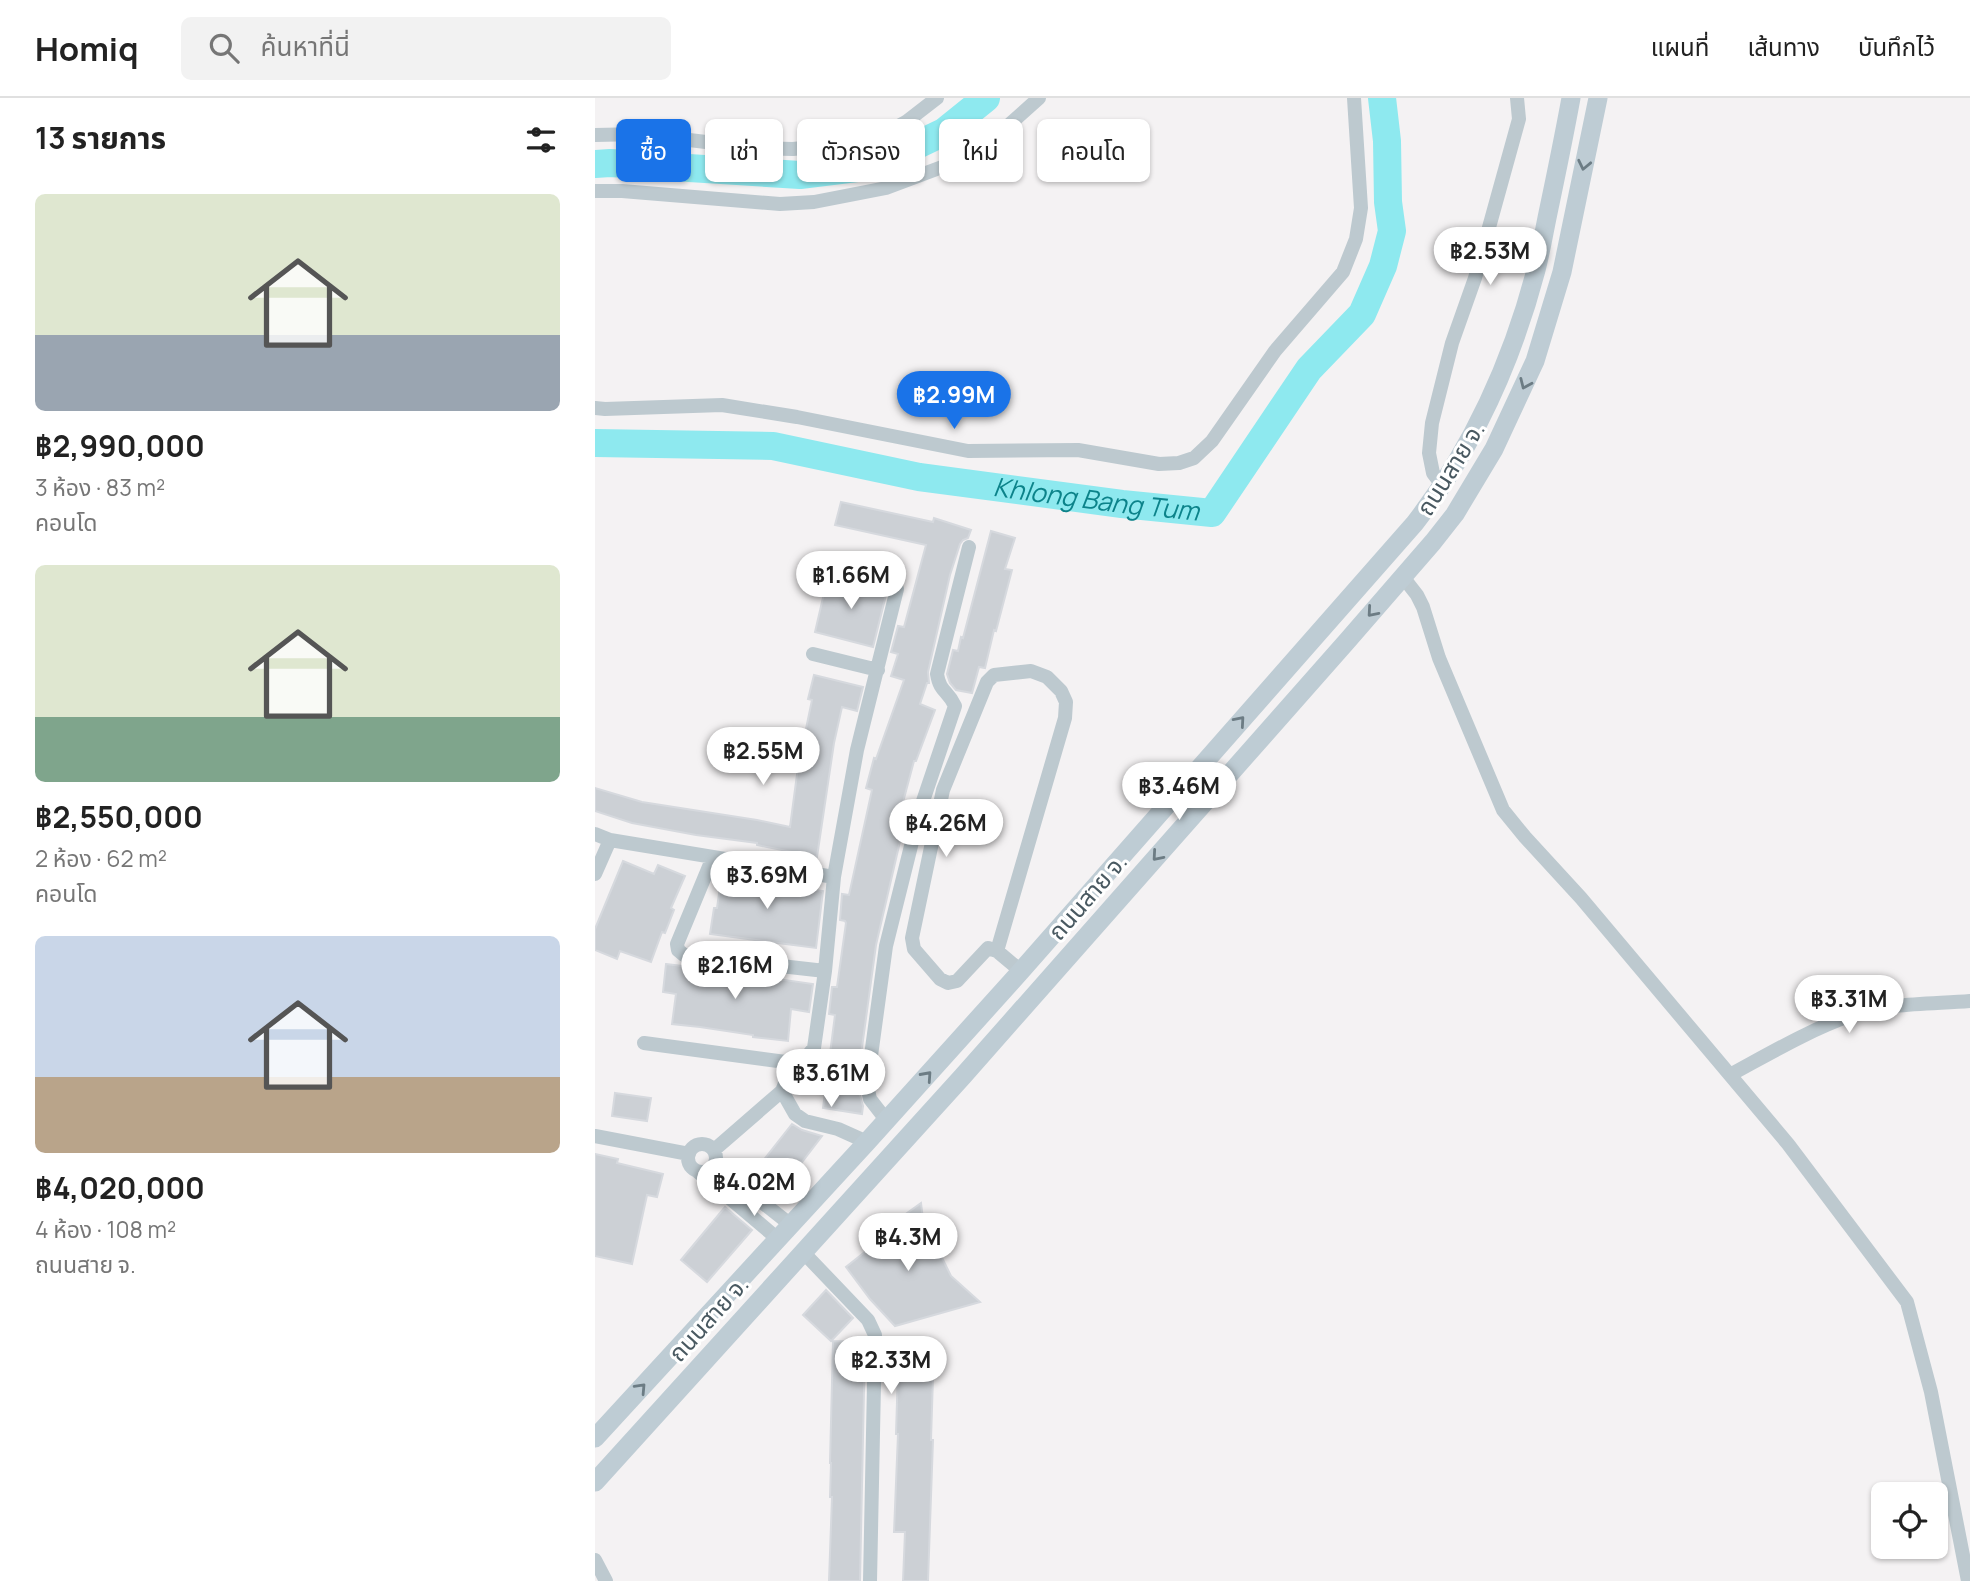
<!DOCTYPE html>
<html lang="th">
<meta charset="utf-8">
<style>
:root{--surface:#fff;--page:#f2f2f2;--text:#222;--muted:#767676;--line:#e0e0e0;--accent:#1a73e8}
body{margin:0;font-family:Manrope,"Noto Sans Thai",sans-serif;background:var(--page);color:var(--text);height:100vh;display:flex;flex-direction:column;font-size:26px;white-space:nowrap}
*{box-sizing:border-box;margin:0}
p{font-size:23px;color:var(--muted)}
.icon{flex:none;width:38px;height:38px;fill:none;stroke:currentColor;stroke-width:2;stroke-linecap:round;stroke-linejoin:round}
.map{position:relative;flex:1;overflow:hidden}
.side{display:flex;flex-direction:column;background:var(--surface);width:595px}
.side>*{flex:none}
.top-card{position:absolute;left:21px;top:21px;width:665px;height:63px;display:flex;gap:14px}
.tools{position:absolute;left:1276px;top:1384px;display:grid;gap:14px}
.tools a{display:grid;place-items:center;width:77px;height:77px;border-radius:10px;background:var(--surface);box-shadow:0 2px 5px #0004;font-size:35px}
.price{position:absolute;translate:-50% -60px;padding:0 16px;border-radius:24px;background:#fff;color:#222;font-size:23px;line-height:46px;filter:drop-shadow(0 2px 4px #0008)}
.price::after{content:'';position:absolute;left:50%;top:42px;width:21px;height:16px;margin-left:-10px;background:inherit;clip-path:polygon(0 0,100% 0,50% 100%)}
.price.on{background:var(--accent);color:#fff}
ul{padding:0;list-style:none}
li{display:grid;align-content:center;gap:14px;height:371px;padding:0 35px}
li span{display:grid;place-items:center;height:217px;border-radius:10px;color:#555}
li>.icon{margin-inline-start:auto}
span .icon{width:126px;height:126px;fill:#fffc;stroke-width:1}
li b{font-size:30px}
h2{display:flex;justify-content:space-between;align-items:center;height:84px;padding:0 35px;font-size:30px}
.chip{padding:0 24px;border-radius:10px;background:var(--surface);box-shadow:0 2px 5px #0004;font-size:24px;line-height:63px}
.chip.on{background:var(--accent);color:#fff}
header{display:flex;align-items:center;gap:42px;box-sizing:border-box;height:98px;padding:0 35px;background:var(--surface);border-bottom:2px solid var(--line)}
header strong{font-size:33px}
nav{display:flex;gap:38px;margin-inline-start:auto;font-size:24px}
.search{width:490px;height:63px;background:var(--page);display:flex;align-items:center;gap:18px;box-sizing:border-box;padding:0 24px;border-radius:10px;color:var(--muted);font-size:26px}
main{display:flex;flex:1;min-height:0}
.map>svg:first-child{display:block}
</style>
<header>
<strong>Homiq</strong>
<div class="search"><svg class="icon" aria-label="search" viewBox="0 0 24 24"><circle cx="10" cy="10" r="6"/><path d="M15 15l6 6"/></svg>ค้นหาที่นี่</div>
<nav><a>แผนที่</a><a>เส้นทาง</a><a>บันทึกไว้</a></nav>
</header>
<main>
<section class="side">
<h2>13 รายการ<svg class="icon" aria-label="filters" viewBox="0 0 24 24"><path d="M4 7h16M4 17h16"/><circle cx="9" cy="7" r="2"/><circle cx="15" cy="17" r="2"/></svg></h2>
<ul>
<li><span style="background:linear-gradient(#dfe7d0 65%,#9aa5b1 0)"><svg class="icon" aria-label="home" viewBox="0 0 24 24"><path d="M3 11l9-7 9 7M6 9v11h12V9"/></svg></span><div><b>฿2,990,000</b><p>3 ห้อง · 83 m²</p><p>คอนโด</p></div></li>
<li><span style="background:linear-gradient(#dfe7d0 70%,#7fa58c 0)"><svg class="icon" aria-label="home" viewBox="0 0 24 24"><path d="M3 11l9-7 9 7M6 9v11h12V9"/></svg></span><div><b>฿2,550,000</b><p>2 ห้อง · 62 m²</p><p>คอนโด</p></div></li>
<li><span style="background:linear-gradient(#c9d6e8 65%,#b9a48a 0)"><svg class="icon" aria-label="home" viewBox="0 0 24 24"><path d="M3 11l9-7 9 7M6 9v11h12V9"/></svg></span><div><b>฿4,020,000</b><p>4 ห้อง · 108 m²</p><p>ถนนสาย จ.</p></div></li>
</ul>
</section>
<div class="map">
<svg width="1375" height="1483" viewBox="0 0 1375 1483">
<rect width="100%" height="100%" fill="#f4f2f3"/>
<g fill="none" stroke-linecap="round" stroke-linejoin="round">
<g stroke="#8ee9ef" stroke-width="28">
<path d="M 0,66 L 15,65 L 205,77 L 278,68 L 349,34 L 391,0"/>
<path id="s1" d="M 0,345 L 178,348 L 324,379 L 527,406 L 617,415 L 714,271 L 767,216 L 788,168 L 797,133 L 793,104 L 792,43 L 787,0"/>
</g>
</g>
<path fill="#ccd0d5" stroke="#d6d9de" stroke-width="2" d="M 246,404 L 338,424 L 339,420 L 376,432 L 373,440 L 368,442 L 365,446 L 355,477 L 333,574 L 334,585 L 332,585 L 325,606 L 340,612 L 321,663 L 319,663 L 307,708 L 313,709 L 281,847 L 262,986 L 268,1008 L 267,1016 L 228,1010 L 240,917 L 234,916 L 237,889 L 242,889 L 251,825 L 250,823 L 245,822 L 247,796 L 254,797 L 277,692 L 271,690 L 279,660 L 281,661 L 309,582 L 296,578 L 303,556 L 296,554 L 303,528 L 309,529 L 331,447 L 240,427 Z
M 396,433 L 420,440 L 410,471 L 417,472 L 401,533 L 399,532 L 390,570 L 384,569 L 377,595 L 361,592 L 355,585 L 352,576 L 358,552 L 363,553 L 366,539 L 368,540 Z
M 233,478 L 292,493 L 278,549 L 220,534 Z
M 219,577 L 268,589 L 262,613 L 247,609 L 239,645 L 222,759 L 162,747 L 162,745 L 101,737 L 37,725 L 0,713 L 0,690 L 47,704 L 162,722 L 195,729 L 203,669 L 217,602 L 213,601 Z
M 28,763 L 59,776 L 63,767 L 90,778 L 76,810 L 79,812 L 70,835 L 67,834 L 56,864 L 25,853 L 22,861 L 0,852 L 0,831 Z
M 127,775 L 199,785 L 199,789 L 228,793 L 221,850 L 115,836 L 119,810 L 122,810 Z
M 71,866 L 161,877 L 161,878 L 218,886 L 214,914 L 196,911 L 193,943 L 158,939 L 158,937 L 105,929 L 77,926 L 81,896 L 68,894 Z
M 20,995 L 56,1000 L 52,1023 L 17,1018 Z
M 197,1026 L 207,1032 L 227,1038 L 181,1098 L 156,1078 Z
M 0,1056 L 23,1061 L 22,1065 L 68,1076 L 62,1099 L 52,1097 L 37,1166 L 0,1158 Z
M 326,1105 L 328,1121 L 356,1178 L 385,1204 L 300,1228 L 275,1201 L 251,1169 L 271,1153 L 269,1146 Z
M 130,1109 L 157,1132 L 112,1184 L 86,1162 Z
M 231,1192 L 258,1220 L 236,1243 L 208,1217 Z
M 238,1243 L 270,1244 L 265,1483 L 234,1483 L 237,1399 L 235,1399 L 236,1365 L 235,1365 Z
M 301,1245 L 336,1247 L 335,1279 L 338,1279 L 336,1342 L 338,1342 L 333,1483 L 308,1483 L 310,1434 L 299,1434 L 303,1336 L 301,1336 L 303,1272 L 300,1272 Z"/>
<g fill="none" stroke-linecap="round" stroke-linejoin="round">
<path stroke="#bdc9cf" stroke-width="14" d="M 0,37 L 45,36 L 160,50 L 198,51 L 226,48 L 287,37 L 311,24 L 342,0
M 0,93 L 27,93 L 185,106 L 219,104 L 291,90 L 347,69 L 406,34 L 444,0
M 0,310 L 10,311 L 127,307 L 202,319 L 373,353 L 483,352 L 564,366 L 584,365 L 599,360 L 617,343 L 680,253 L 748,174 L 761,141 L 766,110 L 759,0
M 847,387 L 838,375 L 834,355 L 837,325 L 857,245 L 880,180 L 924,21 L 922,0
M 808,479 L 822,497 L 828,509 L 844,560 L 908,712 L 930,739 L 986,800 L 1193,1046 L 1312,1204 L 1336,1294 L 1373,1483
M 218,556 L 283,572
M 0,736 L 15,742 L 239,779
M 118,759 L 82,846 L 83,852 L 89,857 L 230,873
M 0,776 L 15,742
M 402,853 L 470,620 L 471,604 L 466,593 L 452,579 L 436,573 L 399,577 L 392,584 L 348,692 L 317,840 L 319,851 L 345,881 L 353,885 L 362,883 L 393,850 L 402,853 L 426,873
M 49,945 L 198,965 L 209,962 L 219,950 L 230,873 L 239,779 L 262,652 L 302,491 L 297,478 L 232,462
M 1135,977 C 1174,956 1214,932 1257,917 C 1291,905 1339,906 1375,903
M 187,993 L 200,1016 L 210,1023 L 243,1031 L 272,1044
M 292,1023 L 275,1001 L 272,987 L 291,848 L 325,712 L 360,608 C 353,592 345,595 342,576 L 374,449
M 0,1038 L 94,1056
M93 1060a14 14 0 1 1 28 0a14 14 0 1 1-28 0Z
M 119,1052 L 187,993 L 198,965
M 121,1064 L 133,1077
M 103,1074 L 122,1090
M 144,1086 L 196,1127
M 132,1098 L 183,1141
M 208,1154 L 273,1222 L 280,1237 L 275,1483
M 0,1462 L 11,1483"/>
<path stroke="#beccd4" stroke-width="19" d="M 0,1340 L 272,1044 L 426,873 L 820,425 C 877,351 917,263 941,172 C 946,153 949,134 953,115 C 961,77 969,38 976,0
M 0,1384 L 368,978 L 753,542 L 838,444 L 860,416 L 899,351 L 940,263 L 967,174 L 1003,0"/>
</g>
<defs><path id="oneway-chevron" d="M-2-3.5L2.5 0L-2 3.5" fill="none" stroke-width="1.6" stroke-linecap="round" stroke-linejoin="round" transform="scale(1.75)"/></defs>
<g stroke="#6c7c84">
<use href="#oneway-chevron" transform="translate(989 67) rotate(102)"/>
<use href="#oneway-chevron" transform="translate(930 286) rotate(114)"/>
<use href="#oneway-chevron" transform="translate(777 514) rotate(131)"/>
<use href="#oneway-chevron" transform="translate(645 623) rotate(-49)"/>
<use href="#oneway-chevron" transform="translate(562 758) rotate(131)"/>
<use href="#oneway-chevron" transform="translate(332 978) rotate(-48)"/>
<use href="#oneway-chevron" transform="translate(46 1290) rotate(-47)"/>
</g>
<g text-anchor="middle" stroke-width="6" stroke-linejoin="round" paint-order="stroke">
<g font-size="24" fill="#495961" stroke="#fff">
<text transform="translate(856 371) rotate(-58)" y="8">ถนนสาย จ.</text>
<text transform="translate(493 799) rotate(-49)" y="8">ถนนสาย จ.</text>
<text transform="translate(114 1221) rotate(-48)" y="8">ถนนสาย จ.</text>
</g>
<g font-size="26" font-style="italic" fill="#0c838a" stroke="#fff">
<text dy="9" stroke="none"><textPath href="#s1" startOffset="506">Khlong Bang Tum</textPath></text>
</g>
</g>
</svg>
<div class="tools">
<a><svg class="icon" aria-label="locate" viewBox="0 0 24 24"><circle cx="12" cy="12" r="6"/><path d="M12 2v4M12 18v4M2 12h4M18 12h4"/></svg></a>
</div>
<b class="price" style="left:895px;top:189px">฿2.53M</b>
<b class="price on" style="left:359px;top:333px">฿2.99M</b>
<b class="price" style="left:256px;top:513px">฿1.66M</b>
<b class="price" style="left:168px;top:689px">฿2.55M</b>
<b class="price" style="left:584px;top:724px">฿3.46M</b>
<b class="price" style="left:351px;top:761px">฿4.26M</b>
<b class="price" style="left:172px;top:813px">฿3.69M</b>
<b class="price" style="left:140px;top:903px">฿2.16M</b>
<b class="price" style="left:1254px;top:937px">฿3.31M</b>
<b class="price" style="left:236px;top:1011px">฿3.61M</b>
<b class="price" style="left:159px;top:1120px">฿4.02M</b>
<b class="price" style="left:313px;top:1175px">฿4.3M</b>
<b class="price" style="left:296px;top:1298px">฿2.33M</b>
<div class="top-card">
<a class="chip on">ซื้อ</a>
<a class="chip">เช่า</a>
<a class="chip">ตัวกรอง</a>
<a class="chip">ใหม่</a>
<a class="chip">คอนโด</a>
</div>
</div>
</main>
